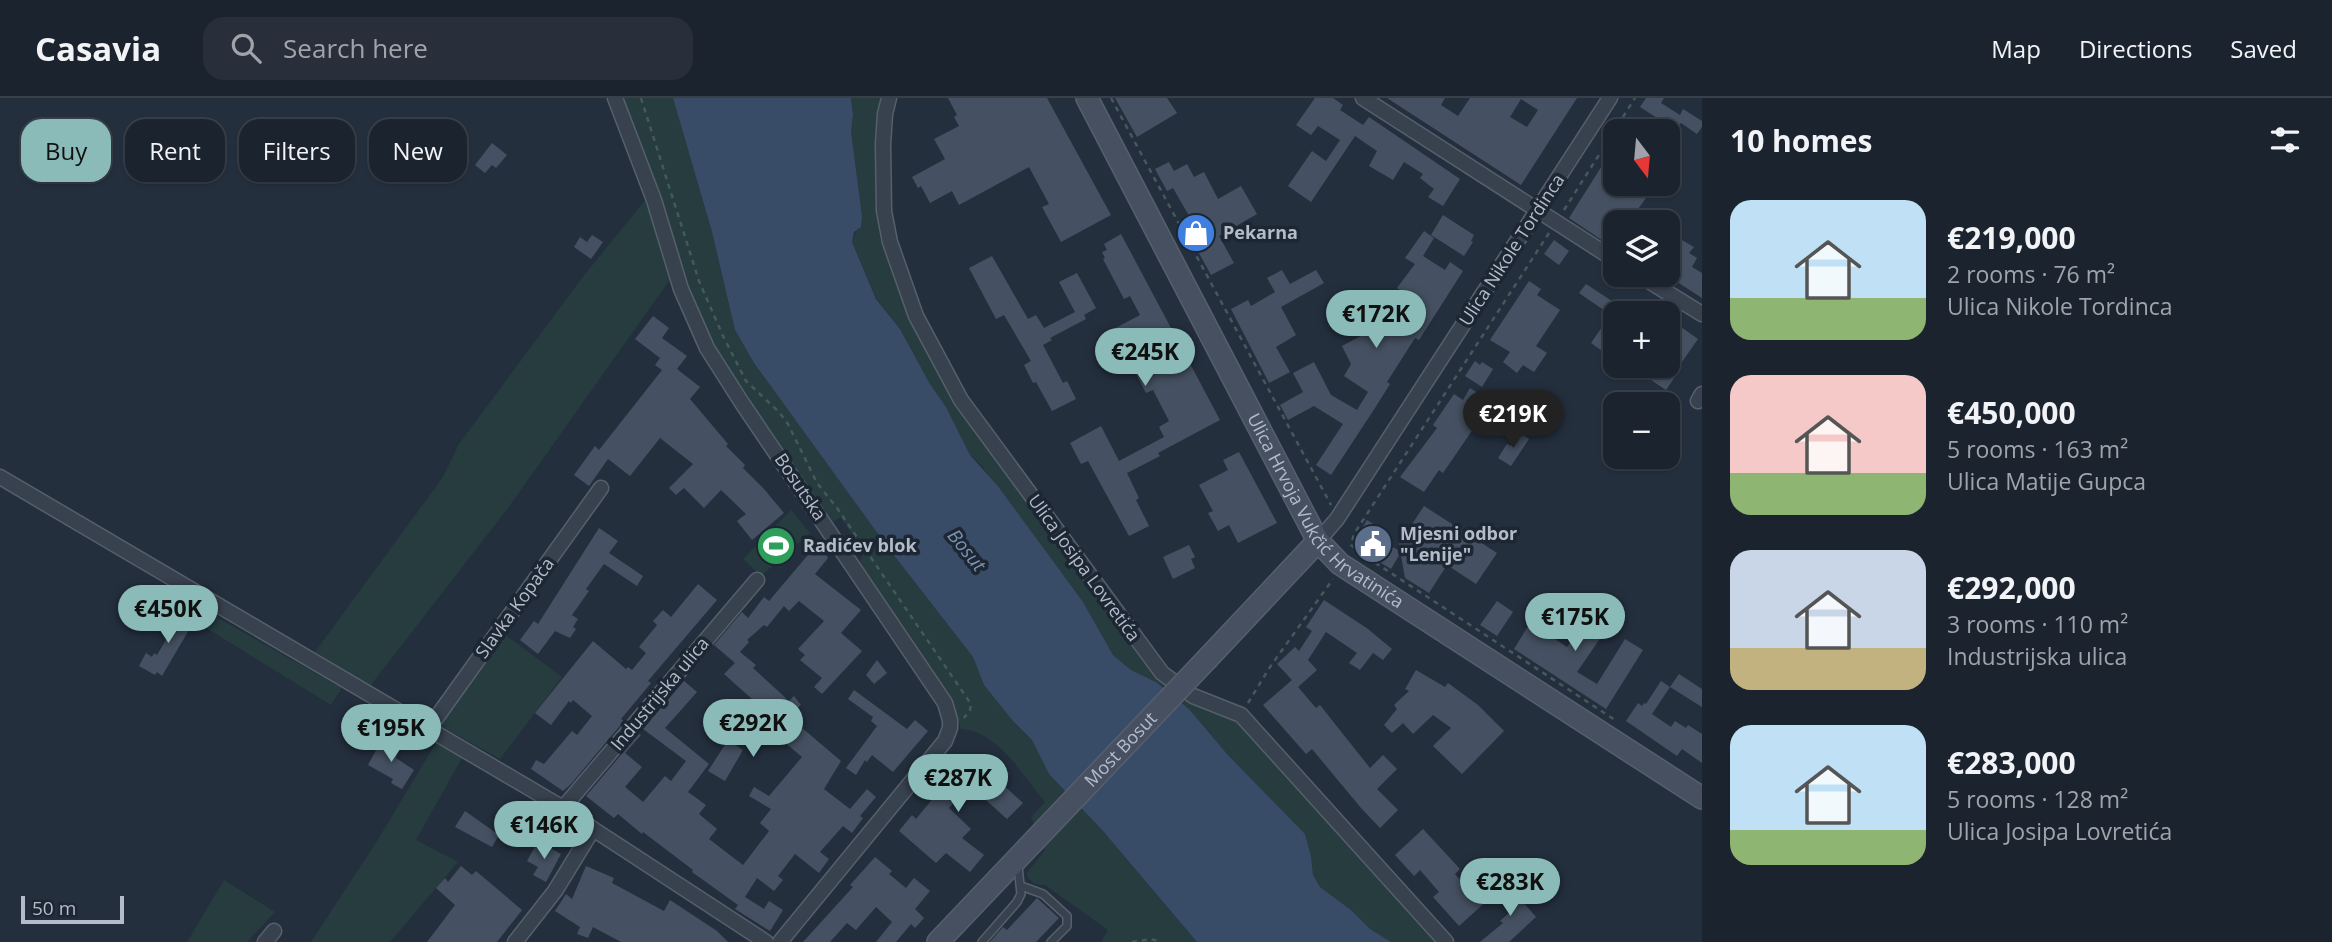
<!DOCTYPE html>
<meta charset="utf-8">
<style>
:root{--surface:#1b232e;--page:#282f3a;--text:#f1f3f6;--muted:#a0a4aa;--line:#39404a;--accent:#8bbbb9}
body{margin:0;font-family:"Open Sans",sans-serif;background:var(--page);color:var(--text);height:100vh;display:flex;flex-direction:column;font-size:26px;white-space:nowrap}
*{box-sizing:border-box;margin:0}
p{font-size:23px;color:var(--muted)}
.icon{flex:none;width:38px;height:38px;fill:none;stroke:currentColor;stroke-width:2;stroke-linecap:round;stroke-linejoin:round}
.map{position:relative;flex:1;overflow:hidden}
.drawer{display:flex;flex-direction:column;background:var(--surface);width:630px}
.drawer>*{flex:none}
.guide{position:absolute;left:21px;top:21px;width:665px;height:63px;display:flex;gap:14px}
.needle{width:46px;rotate:164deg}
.fabs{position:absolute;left:1603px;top:21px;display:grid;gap:14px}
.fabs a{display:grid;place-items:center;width:77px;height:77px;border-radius:14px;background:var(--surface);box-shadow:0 2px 5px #0004,0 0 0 2px var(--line);font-size:35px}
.scale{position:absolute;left:21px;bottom:18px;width:103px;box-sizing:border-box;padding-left:7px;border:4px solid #b4bcc9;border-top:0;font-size:19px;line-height:24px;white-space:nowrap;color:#b4bcc9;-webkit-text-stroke:5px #1d2633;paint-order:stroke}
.price{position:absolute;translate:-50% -60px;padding:0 16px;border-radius:24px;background:var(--accent);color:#111;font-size:23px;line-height:46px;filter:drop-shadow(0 2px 4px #0008)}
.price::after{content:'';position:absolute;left:50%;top:42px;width:21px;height:16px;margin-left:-10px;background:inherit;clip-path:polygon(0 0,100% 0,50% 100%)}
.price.active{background:#222;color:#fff}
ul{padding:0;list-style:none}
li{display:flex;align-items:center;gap:21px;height:175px;padding:0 28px}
li span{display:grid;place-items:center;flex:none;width:196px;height:140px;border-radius:21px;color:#555}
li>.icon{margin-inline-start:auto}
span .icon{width:84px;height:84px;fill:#fffc;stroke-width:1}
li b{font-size:30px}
h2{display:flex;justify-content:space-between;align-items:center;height:84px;padding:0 28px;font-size:30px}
.chip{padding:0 24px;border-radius:21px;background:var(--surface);box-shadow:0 2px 5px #0004,0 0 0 2px var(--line);font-size:24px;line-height:63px}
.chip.active{background:var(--accent);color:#111}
header{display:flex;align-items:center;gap:42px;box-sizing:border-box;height:98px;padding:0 35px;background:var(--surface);border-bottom:2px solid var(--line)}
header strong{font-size:33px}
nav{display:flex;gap:38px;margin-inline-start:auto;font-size:24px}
.search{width:490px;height:63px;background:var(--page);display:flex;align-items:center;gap:18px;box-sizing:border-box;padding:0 24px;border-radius:21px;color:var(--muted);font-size:26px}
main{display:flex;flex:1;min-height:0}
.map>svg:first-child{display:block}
</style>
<header>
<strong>Casavia</strong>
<div class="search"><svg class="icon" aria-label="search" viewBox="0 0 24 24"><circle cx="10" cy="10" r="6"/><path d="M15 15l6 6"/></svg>Search here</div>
<nav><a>Map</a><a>Directions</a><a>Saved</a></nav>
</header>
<main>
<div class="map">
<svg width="1702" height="844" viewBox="0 0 1702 844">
<rect width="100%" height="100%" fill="#242f3e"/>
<path fill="#263c3f" d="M 621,0 L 673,0 L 712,134 L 735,232 L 754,265 L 886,447 L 973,559 L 984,587 L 1012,622 L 1032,642 L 1049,676 L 1103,733 L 1197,844 L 1101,844 L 1108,832 L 1045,787 C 1037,787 1030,785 1026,776 L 1045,752 L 1031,719 L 1045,704 C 1023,678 998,633 961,631 L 950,602 L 859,465 L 864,455 L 841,419 L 833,424 L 712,247 L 681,168 Z
M 851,0 L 882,0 L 878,16 L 878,43 L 909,213 L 938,275 L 957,307 L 1128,538 L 1142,563 L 1159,579 L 1234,619 L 1435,844 L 1391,844 L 1370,831 L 1351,812 L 1320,789 L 1313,777 L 1311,758 L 1305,736 L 1227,656 L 1189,611 L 1156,584 L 1131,572 L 1113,557 L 1083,504 L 982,368 L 970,357 L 946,309 L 930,286 L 900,231 L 876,200 L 852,144 L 862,118 L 851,33 L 853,17 Z
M 646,101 L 672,175 L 669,183 L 508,410 L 370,588 L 315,554 L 443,379 L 459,346 L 582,180 Z
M 791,412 L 810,435 L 761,478 L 743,461 Z
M 184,501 L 342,590 L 331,607 L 177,512 Z
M 503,535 L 562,579 L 500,661 L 437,626 Z
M 436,645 L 462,660 L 416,742 L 458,764 L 390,844 L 311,844 L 377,743 Z
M 224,782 L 275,814 L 247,844 L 187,844 Z"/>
<path fill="#394c67" d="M 673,0 L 851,0 L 853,17 L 851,33 L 862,118 L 861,129 L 854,134 L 852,144 L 876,201 L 900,231 L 930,286 L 946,309 L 970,357 L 997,387 L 1083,504 L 1113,557 L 1131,572 L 1156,584 L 1189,611 L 1227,656 L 1305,736 L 1311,758 L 1313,777 L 1320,789 L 1351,812 L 1370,831 L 1391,844 L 1197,844 L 1103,733 L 1049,676 L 1032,642 L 1012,622 L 984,587 L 973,559 L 886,447 L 754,265 L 735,232 L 712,134 Z"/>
<path fill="#455162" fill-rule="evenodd" d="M 948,0 L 1047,0 L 1111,117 L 1061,144 L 1042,109 L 1049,106 L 1029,69 L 959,107 L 952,93 L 930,105 L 921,88 L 918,90 L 912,79 L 945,61 L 934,41 L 959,28 L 954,19 L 957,17 Z
M 1115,0 L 1167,0 L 1177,15 L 1137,39 Z
M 1315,0 L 1333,0 L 1343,7 L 1340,12 L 1363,27 L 1369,19 L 1460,81 L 1443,108 L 1428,99 L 1434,91 L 1420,80 L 1423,76 L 1404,64 L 1393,82 L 1369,68 L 1377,53 L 1355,38 L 1311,104 L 1288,88 L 1312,53 L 1326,63 L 1340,42 L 1318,28 L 1311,37 L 1296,27 Z
M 1387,0 L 1445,0 L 1441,7 L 1458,18 L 1470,0 L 1577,0 L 1521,87 ZM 1521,1 L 1538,12 L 1527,29 L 1510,19 Z
M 1646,0 L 1664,0 L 1661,5 L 1680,17 L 1683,11 L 1702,23 L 1702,29 L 1697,36 L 1681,25 L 1676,32 L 1640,9 Z
M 492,45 L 507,57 L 496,70 L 492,67 L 485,75 L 475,67 Z
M 1615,47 L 1615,86 L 1656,86 L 1638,111 L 1662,124 L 1615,124 L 1615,151 L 1569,120 Z
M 1169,64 L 1174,73 L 1187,66 L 1194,79 L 1204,74 L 1218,101 L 1241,88 L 1257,116 L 1219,138 L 1234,165 L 1211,177 L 1184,128 L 1192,123 L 1173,90 L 1167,93 L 1155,71 Z
M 1443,117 L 1474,137 L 1471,143 L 1473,144 L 1464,158 L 1431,137 Z
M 1424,133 L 1434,140 L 1423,158 L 1445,172 L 1450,164 L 1463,173 L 1419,242 L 1415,240 L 1387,284 L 1390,286 L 1375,310 L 1331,377 L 1316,367 L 1343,326 L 1314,308 L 1288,322 L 1280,307 L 1303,294 L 1293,275 L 1314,264 L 1331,297 L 1357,312 L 1368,294 L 1344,278 L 1351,266 L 1342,248 L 1368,234 L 1343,219 L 1353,203 L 1383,219 L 1400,192 L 1397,190 L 1415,166 L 1405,160 Z
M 1121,136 L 1220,322 L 1158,355 L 1160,358 L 1127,375 L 1139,400 L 1136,402 L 1149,428 L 1129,438 L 1088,363 L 1081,366 L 1070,345 L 1101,328 L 1119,363 L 1164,339 L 1159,329 L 1169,323 L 1153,292 L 1146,295 L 1119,244 L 1113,247 L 1106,235 L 1140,217 L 1130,198 L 1124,201 L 1103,161 L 1105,160 L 1102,154 L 1107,152 L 1104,146 Z
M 592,137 L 603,144 L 591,161 L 574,149 L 580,139 L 587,144 Z
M 1675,138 L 1694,149 L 1689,155 L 1697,160 L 1692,169 L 1702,175 L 1702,200 L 1668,178 L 1668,150 Z
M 1554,142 L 1569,153 L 1559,167 L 1544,156 Z
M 992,158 L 1028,221 L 1036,217 L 1044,230 L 1075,214 L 1059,184 L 1077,175 L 1096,210 L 1084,217 L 1086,221 L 1050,240 L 1052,242 L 1043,247 L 1063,285 L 1067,283 L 1076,301 L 1052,313 L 1036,284 L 1033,285 L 1024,267 L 1031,263 L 1004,217 L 996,221 L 969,170 Z
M 1282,172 L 1290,186 L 1316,172 L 1324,185 L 1281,209 L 1296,237 L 1276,249 L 1290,274 L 1269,285 L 1231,211 L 1248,202 L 1251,208 L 1275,194 L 1267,180 Z
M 1529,183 L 1541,191 L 1537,197 L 1560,212 L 1536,248 L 1547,255 L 1534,274 L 1523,267 L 1517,275 L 1503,264 L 1510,254 L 1490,242 Z
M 1586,186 L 1615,205 L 1608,215 L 1579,195 Z
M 1615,210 L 1615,240 L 1605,255 L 1591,245 Z
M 653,218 L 669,230 L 662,240 L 687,258 L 677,271 L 700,289 L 690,301 L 728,346 L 726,348 L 745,367 L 743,370 L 764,391 L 784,415 L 752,442 L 737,423 L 746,416 L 721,392 L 704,410 L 684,390 L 676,397 L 669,390 L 693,366 L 660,340 L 630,378 L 608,361 L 589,388 L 574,377 L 595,348 L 599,352 L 662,272 L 655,267 L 660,260 L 635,241 Z
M 1681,229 L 1698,241 L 1677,271 L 1679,273 L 1666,292 L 1630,268 L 1668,268 L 1668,248 Z
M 1475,263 L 1480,267 L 1482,264 L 1493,271 L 1482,289 L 1465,278 Z
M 1470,290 L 1499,309 L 1485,329 L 1478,324 L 1443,375 L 1439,372 L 1424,394 L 1400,379 L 1437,330 L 1433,327 L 1454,296 L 1463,302 Z
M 1521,335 L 1529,341 L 1511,368 L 1498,360 L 1507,346 L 1511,348 Z
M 1239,354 L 1277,425 L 1238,445 L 1229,427 L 1218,433 L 1208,415 L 1213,413 L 1199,387 L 1228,372 L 1223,362 Z
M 1424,408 L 1497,455 L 1476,486 L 1447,467 L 1429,495 L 1405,480 L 1399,446 Z
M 1367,422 L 1383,432 L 1378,440 L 1401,454 L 1391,471 L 1360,452 L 1355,441 Z
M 599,430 L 618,443 L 609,455 L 643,478 L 637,488 L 604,466 L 586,491 L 589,493 L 572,517 L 578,521 L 573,529 L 576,531 L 570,540 L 555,533 L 538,556 L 520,542 L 534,523 L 538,526 Z
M 818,445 L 828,460 L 815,476 L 861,512 L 841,535 L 862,553 L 822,596 L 814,589 L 822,580 L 800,562 L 805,557 L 798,551 L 824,523 L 799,503 L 789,513 L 784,508 L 767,529 L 764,527 L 747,542 L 749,544 L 740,554 L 756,567 L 753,570 L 789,603 L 794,598 L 801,607 L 788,618 L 841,663 L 824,691 L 850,711 L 867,691 L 876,699 L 860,718 L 863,720 L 852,735 L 843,728 L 820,754 L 829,761 L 819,775 L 795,756 L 778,778 L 783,782 L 774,793 L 757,780 L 745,799 L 764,811 L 769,803 L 783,812 L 770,833 L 735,811 L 738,807 L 692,774 L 693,772 L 643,734 L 642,736 L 618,716 L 614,720 L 586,698 L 639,636 L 641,637 L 625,655 L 642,669 L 625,689 L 643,704 L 665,678 L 671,683 L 686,663 L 643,631 L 684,583 L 697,594 L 665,630 L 709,666 L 688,694 L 706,707 L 699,716 L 717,731 L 709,741 L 743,767 L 769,733 L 760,725 L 771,711 L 749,698 L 754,689 L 769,698 L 802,659 L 764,627 L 771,618 L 724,576 L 735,565 L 714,547 L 742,514 L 748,520 L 764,499 L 769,503 Z
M 1189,447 L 1195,459 L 1191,461 L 1195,470 L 1173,481 L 1163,459 Z
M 698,486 L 717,502 L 648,583 L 651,585 L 621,621 L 624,623 L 571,686 L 563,693 L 531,671 L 536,662 L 544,666 L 572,633 L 577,637 L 592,618 L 573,602 L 571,605 L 569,603 L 551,627 L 535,615 L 593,543 L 626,571 L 628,569 L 632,572 L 646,555 L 639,549 L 657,527 L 653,523 L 663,512 L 671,519 Z
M 1556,495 L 1571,505 L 1549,537 L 1567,549 L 1589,517 L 1608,529 L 1577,574 L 1597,586 L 1625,541 L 1643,552 L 1606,611 L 1514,551 L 1538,512 L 1542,514 Z
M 1324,502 L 1368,531 L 1392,551 L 1383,562 L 1373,555 L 1360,572 L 1349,565 L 1357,555 L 1326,534 L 1308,562 L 1317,572 L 1298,589 L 1316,610 L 1320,607 L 1370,670 L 1383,657 L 1397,671 L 1377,691 L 1398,712 L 1380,730 L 1361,710 L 1312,651 L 1306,656 L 1263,607 L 1292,582 L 1277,566 L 1295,549 L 1299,553 L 1312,533 L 1306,529 Z
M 1497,503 L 1513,514 L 1497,538 L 1480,527 Z
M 172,513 L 193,525 L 162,578 L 157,574 L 155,577 L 139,568 L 146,555 L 152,559 L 154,555 L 157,557 L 170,535 L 162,530 Z
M 877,562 L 887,575 L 874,586 L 866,577 Z
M 1416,572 L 1445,589 L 1448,585 L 1478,607 L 1504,633 L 1462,676 L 1433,648 L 1451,630 L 1433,617 L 1413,636 L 1403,625 L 1392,635 L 1384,627 L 1397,611 L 1394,607 L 1409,593 L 1405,591 Z
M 1679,576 L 1702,591 L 1702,609 L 1670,589 Z
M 1661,583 L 1670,589 L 1652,616 L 1671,629 L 1675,623 L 1686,630 L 1688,627 L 1702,636 L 1702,665 L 1682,651 L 1677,658 L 1626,623 L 1638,605 L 1642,608 L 1644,605 L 1646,606 Z
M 854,592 L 907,631 L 915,622 L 928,633 L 893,674 L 872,657 L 867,664 L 865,662 L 856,677 L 846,670 L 877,628 L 871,623 L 873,619 L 848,601 Z
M 382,641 L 400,651 L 396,660 L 414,672 L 402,691 L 391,685 L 393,681 L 368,667 Z
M 728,642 L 743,652 L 725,683 L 708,673 Z
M 995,661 L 1009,676 L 1000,684 L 1023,705 L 1007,721 L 969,687 L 949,710 L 971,731 L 962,740 L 984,757 L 970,774 L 946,755 L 936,765 L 899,733 L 912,717 L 916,721 L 935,698 L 929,693 L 937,683 L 941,686 L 961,664 L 976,677 Z
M 465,713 L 499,737 L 492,749 L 455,729 Z
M 1423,731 L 1460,771 L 1455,776 L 1470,793 L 1476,787 L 1489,801 L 1459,828 L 1433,799 L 1439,794 L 1420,772 L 1414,778 L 1395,757 Z
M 538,743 L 561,756 L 546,784 L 533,777 L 538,769 L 527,763 Z
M 875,759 L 892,773 L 889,776 L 906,790 L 914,780 L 930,793 L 915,811 L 924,820 L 915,830 L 911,826 L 896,844 L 876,844 L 892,824 L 876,809 L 856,832 L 847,825 L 830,844 L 803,844 L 853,789 L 850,787 Z
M 461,768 L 472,777 L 476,773 L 522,812 L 497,844 L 427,844 L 455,807 L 436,790 L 445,780 L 448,784 Z
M 586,768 L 614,780 L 612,785 L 664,813 L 670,802 L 717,833 L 728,844 L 621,844 L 593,829 L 588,840 L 577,836 L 580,829 L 555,813 L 566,796 L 572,801 Z
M 1500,787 L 1519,805 L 1522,803 L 1536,819 L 1509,844 L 1480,844 L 1503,825 L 1500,823 L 1510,814 L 1492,795 Z
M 1037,800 L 1059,820 L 1036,844 L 990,844 L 1003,829 L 1007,832 Z"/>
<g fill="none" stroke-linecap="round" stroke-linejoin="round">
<g stroke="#565f6c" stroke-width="10">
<path id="lane" d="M 1021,788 L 1043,796 L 1067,818 L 1067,828 L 1051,844
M 982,844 L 1017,804 L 1021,796 L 1018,768"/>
</g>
<g stroke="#565f6c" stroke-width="17">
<path id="street" d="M 615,0 L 654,102 L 681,191 L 707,250 L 742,305 L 945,605 L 950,622 L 950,630 L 945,643 L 780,844
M 889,0 L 885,16 L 883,46 L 884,113 L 890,144 L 916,218 L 961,302 L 1162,575 L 1193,598 L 1241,617 L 1446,844
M 1363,0 L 1615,162
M 1639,177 L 1702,216
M 1698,303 L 1702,296
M 0,379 L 563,710 L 593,731 L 766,844
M 1318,443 L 1337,421 L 1610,0
M 429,630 L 601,390
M 563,710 L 757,482
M 265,844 L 274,833
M 515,844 L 555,793 L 593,731"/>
</g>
<g stroke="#565f6c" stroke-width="24">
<g id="secondary">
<path id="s1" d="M 1087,0 L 1318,443 L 1340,466 L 1702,700"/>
<path d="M 1208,560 L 1318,443"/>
<path d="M 938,844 L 1034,743"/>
</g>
</g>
<path stroke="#44595c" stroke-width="2.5" stroke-dasharray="5 5" stroke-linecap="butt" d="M 641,0 L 699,183 L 723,238 L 746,283 L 779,314 L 788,326 L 817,385 L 837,410 L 971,606 L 970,612 L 964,620
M 1111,0 L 1331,407
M 1564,112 L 1635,0
M 1549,135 L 1354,436 L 1351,447 L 1365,458 L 1615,622
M 1248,605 L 1270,569 L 1333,481
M 1132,844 L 1151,841 L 1161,844"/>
<use href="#lane" stroke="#38414e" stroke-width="7"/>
<use href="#street" stroke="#38414e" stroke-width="14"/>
<use href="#secondary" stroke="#465061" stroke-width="21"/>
<g stroke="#565f6c" stroke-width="24" stroke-linecap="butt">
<g id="secondary-bridge">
<path id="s2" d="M 1034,743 L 1208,560"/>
</g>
</g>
<use href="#secondary-bridge" stroke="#465061" stroke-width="21"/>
</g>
<defs>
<g id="shop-disc" transform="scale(2.0125)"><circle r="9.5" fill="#3f7fe0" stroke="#1d2633"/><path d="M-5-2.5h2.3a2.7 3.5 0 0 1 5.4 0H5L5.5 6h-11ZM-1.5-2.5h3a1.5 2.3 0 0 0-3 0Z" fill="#fff"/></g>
<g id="civic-disc" transform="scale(2.0125)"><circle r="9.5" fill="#5c6f8a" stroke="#1d2633"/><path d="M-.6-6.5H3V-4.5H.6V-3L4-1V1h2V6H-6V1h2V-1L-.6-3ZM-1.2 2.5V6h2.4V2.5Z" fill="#fff"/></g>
<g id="stadium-disc" transform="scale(2.0125)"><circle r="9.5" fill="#2e9e5b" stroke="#1d2633"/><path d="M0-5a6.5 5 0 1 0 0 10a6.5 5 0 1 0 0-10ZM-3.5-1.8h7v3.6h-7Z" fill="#fff"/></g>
</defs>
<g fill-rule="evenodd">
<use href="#shop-disc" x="1196" y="135"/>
<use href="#civic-disc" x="1373" y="446"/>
<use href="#stadium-disc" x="776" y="448"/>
</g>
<g text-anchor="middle" stroke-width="7" stroke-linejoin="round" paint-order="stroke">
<g font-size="18" font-weight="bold" fill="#b4bcc9" stroke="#1d2633" text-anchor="start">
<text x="1223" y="141">Pekarna</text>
<text x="1400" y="442">Mjesni odbor<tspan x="1400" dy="21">"Lenije"</tspan></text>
<text x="803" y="454">Radićev blok</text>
</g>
<g font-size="18" fill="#b4bcc9" stroke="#1d2633">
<text transform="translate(1512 152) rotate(-57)" y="6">Ulica Nikole Tordinca</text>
<text transform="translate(800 389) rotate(56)" y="6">Bosutska</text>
<text dy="6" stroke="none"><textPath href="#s1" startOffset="481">Ulica Hrvoja Vukčić Hrvatinića</textPath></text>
<text transform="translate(1084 470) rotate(54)" y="6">Ulica Josipa Lovretića</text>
<text transform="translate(515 510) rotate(-54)" y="6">Slavka Kopača</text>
<text transform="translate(660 596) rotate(-50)" y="6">Industrijska ulica</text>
<text dy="6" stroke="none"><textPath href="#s2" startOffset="126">Most Bosut</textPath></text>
</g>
<g font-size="19" font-style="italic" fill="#7c92b1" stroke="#1d2633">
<text transform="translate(967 452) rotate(51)" y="7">Bosut</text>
</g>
</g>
</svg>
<div class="fabs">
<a><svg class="needle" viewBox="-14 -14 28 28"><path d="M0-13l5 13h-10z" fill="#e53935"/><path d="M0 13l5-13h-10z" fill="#a0a4aa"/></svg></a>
<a><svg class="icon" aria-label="layers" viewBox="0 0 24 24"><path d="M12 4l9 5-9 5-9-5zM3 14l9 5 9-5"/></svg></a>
<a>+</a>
<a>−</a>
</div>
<div class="scale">50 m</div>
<b class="price" style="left:1376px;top:252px">€172K</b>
<b class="price" style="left:1145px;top:290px">€245K</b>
<b class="price active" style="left:1513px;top:352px">€219K</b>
<b class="price" style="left:168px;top:547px">€450K</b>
<b class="price" style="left:1575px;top:555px">€175K</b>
<b class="price" style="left:753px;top:661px">€292K</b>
<b class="price" style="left:391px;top:666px">€195K</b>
<b class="price" style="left:958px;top:716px">€287K</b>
<b class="price" style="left:544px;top:763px">€146K</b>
<b class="price" style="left:1510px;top:820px">€283K</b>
<div class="guide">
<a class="chip active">Buy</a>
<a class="chip">Rent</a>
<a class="chip">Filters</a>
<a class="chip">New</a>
</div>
</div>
<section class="drawer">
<h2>10 homes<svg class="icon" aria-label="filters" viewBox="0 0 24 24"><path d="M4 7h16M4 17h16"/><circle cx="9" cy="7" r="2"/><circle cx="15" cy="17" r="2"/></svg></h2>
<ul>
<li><span style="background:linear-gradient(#bfe0f5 70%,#8fb573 0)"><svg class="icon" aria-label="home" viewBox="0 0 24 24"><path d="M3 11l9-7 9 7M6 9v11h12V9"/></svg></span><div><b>€219,000</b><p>2 rooms · 76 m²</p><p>Ulica Nikole Tordinca</p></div></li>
<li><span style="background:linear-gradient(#f6c9c9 70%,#8fb573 0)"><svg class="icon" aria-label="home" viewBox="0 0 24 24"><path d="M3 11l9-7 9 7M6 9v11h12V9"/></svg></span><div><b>€450,000</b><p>5 rooms · 163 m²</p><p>Ulica Matije Gupca</p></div></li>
<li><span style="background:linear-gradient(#c9d6e8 70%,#c2b280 0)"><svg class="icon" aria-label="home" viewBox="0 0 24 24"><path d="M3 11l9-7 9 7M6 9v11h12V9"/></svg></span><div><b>€292,000</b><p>3 rooms · 110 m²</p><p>Industrijska ulica</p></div></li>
<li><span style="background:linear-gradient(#bfe0f5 75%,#8fb573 0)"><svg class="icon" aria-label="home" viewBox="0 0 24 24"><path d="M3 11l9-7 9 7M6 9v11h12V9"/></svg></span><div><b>€283,000</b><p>5 rooms · 128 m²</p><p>Ulica Josipa Lovretića</p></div></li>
</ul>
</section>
</main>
